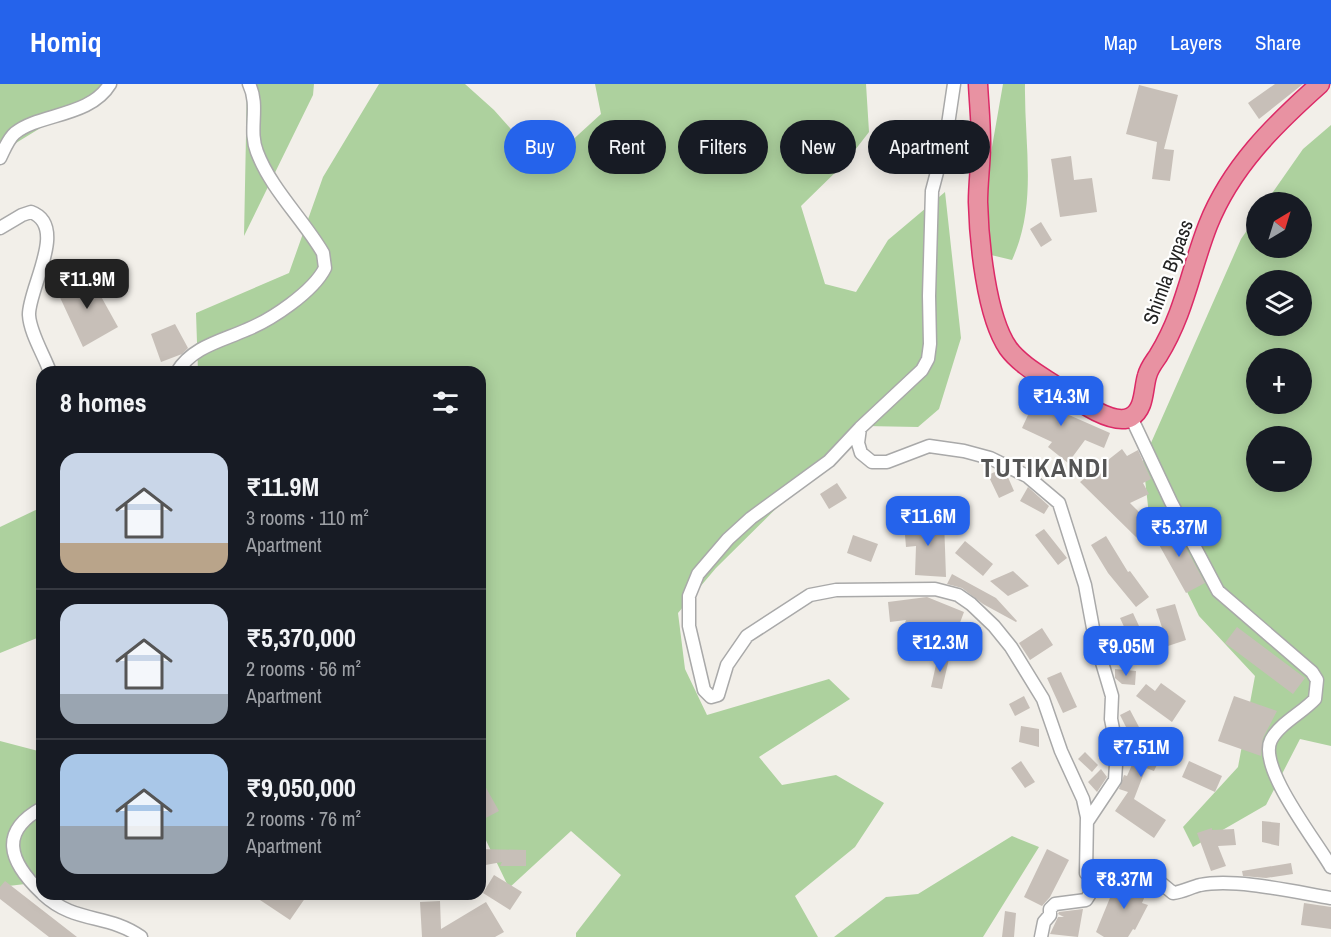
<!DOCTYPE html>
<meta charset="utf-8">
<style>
:root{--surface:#171b24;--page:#242831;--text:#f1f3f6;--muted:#9ea1a6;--line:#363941;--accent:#2563eb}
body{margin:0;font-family:"Archivo Narrow",sans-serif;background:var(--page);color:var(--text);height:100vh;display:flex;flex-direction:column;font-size:22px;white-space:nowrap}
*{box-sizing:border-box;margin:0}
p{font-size:20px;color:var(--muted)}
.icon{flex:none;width:33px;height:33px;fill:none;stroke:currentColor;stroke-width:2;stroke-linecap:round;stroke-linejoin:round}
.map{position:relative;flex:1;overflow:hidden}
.panel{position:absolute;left:36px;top:282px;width:450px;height:534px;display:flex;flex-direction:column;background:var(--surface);border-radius:18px;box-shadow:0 3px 15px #0003}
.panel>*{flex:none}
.banner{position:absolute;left:504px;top:36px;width:570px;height:54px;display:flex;gap:12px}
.needle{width:39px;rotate:38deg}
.fabs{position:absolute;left:1246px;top:108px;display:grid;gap:12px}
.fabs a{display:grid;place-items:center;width:66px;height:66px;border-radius:50%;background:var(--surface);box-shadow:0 3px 15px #0003;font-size:30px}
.price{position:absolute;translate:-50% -51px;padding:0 14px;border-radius:12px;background:var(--accent);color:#fff;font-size:20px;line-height:39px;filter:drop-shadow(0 2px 3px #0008)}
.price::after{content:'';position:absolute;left:50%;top:36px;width:18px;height:14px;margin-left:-9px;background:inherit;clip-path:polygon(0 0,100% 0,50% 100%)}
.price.active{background:#222;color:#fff}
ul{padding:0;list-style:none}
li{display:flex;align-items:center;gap:18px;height:150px;padding:0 24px}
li+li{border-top:2px solid var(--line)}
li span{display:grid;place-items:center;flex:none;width:168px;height:120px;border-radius:18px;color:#555}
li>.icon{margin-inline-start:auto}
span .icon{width:72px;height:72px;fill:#fffc;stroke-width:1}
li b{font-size:26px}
h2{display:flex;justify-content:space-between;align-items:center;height:72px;padding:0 24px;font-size:26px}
.tag{padding:0 21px;border-radius:27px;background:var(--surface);box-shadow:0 3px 15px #0003;font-size:21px;line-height:54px}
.tag.active{background:var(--accent);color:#fff}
header{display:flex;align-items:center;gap:36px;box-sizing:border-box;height:84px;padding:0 30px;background:var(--accent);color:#fff}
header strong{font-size:28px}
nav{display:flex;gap:33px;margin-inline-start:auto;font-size:21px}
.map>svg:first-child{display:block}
</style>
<header>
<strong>Homiq</strong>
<nav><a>Map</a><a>Layers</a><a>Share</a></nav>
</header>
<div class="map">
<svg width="1331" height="853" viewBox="0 0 1331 853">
<rect width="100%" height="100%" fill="#f2efe9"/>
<path fill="#add19e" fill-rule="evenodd" d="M 0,0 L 105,0 L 101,7 L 11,62 L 0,79 Z
M 247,0 L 314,0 L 313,11 L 244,152 Z
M 379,0 L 465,0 L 494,26 L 544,82 L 601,30 L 595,0 L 866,0 L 869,48 L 845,79 L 801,122 L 825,200 L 856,208 L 888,156 L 945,108 L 961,254 L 939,325 L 918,343 L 865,342 L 821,380 L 716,484 L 678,529 L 685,585 L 707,631 L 829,595 L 850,615 L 759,673 L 782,701 L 836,691 L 884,719 L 855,763 L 795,812 L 818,853 L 576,853 L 576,849 L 621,791 L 571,747 L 509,804 L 480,744 L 480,288 L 198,288 L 196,229 L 289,189 L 323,93 Z
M 1003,0 L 1025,0 C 1024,61 1038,119 1012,176 L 991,171 L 985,103 Z
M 1331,41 L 1331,662 L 1300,655 L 1266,721 L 1193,763 L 1183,743 L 1238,683 L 1255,592 L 1199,532 L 1149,431 L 1143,377 L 1241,155 L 1257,132 L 1257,164 L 1302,164 L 1302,118 L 1266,118 L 1303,65 ZM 1257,196 L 1302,196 L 1302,242 L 1257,242 ZM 1257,274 L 1302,274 L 1302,320 L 1257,320 ZM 1257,352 L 1302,352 L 1302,398 L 1257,398 Z
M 42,423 L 42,552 L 0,569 L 0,443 Z
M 0,657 L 42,668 L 42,798 L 0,803 Z
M 1012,752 L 1039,763 L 983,853 L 834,853 L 886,813 L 918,810 Z"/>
<path fill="#c7bfb8" d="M 1275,0 L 1303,0 L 1259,35 L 1248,19 Z
M 1139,1 L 1178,11 L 1164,65 L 1174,66 L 1170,97 L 1152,95 L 1157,58 L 1126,50 Z
M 1071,72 L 1074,96 L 1092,94 L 1097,128 L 1060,133 L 1051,75 Z
M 1041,138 L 1052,156 L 1041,163 L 1030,145 Z
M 88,189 L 118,243 L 83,263 L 57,207 Z
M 175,240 L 188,264 L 182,270 L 161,278 L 151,250 Z
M 1040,305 L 1072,326 L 1069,331 L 1110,349 L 1104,364 L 1085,356 L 1068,379 L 1048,363 L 1052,358 L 1022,344 Z
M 1122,365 L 1127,372 L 1138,366 L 1151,395 L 1143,399 L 1149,410 L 1130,419 L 1151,440 L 1137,454 L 1080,398 Z
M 997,387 L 1007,391 L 1014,407 L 999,414 L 988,391 Z
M 837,399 L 847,414 L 829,425 L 820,410 Z
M 1028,403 L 1049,422 L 1044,430 L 1020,417 Z
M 944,436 L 946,493 L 915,491 L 916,462 L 906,463 L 904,439 Z
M 1173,440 L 1205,499 L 1186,509 L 1153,450 Z
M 1044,445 L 1067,474 L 1058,481 L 1035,451 Z
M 853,451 L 878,460 L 871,478 L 847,469 Z
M 1106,452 L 1128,488 L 1130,487 L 1149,513 L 1136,523 L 1108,489 L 1091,461 Z
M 965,457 L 993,480 L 983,492 L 955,469 Z
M 1013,487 L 1029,502 L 1008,512 L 990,497 Z
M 952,490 L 996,514 L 1017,537 L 1016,538 L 983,520 L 962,504 L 947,500 Z
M 927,513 L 964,528 L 958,544 L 950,541 L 942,565 L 901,550 L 906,536 L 890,538 L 888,518 Z
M 1175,520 L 1186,556 L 1168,562 L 1156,525 Z
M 1133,529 L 1139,542 L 1126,547 L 1120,534 Z
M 1237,543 L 1305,594 L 1293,610 L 1225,559 Z
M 1042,544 L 1053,561 L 1030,576 L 1019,559 Z
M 1115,556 L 1119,575 L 1110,577 L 1105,559 Z
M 938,572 L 949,575 L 942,605 L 931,603 Z
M 1115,585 L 1136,587 L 1135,601 L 1122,600 L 1115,594 Z
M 1061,588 L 1077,623 L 1063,629 L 1047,594 Z
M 1161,599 L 1186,617 L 1172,638 L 1136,612 L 1146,600 L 1155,607 Z
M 1024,612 L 1030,624 L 1015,632 L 1009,620 Z
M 1234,612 L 1277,627 L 1263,654 L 1261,672 L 1218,657 Z
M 1130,626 L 1139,643 L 1169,656 L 1154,687 L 1146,684 L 1134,715 L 1166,736 L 1154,754 L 1115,727 L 1128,708 L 1119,705 L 1124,691 L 1127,692 L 1147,647 L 1132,655 L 1120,631 Z
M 1021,642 L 1039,645 L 1039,663 L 1019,658 Z
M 1085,668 L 1098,681 L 1092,688 L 1078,675 Z
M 1021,677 L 1035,698 L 1025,704 L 1011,684 Z
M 1189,677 L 1222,692 L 1215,708 L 1182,693 Z
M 1101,685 L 1107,693 L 1097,708 L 1088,698 Z
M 480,693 L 499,727 L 480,737 Z
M 1262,737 L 1280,739 L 1279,762 L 1262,758 Z
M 1212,744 L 1212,746 L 1234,745 L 1236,761 L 1218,762 L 1226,782 L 1211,787 L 1197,749 Z
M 480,765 L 526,766 L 526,782 L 500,782 L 502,778 L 480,782 Z
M 1047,765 L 1069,776 L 1050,813 L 1042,822 L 1024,813 Z
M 1291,779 L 1293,790 L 1266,794 L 1243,792 L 1242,787 Z
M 494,791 L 522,808 L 510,826 L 483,809 Z
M 1132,793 L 1150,800 L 1142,819 L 1148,821 L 1135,846 L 1133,845 L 1128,853 L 1104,853 L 1096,848 L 1114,804 L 1122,809 L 1127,795 Z
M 5,797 L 77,853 L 49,853 L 0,815 L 0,803 Z
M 251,810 L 308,810 L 290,836 Z
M 440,817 L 441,845 L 486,818 L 504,848 L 495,853 L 422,853 L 420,818 Z
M 1304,819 L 1331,823 L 1331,845 L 1301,841 Z
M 1083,825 L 1078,853 L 1050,850 L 1058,833 L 1064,833 L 1058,830 L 1059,828 Z
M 1005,827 L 1016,829 L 1014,853 L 1002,853 Z"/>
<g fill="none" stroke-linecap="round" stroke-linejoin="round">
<g stroke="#a9a9a9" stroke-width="15">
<path id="minor" d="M 954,0 L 946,54 L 932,107 L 929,212 L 930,260 L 928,275 L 922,286 L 860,344 L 829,377 L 751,434 L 728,455 L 698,490 L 689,512 L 689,542 L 704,606 L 711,613 L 718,611 L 727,581 L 747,552 L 810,511 L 836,506 L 935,505 L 958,511 L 971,520 L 994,542 L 1011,563 L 1043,615 L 1061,667 L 1083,715 L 1087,733 L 1086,789 L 1105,796 L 1133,784 L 1150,790 L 1173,809 C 1183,808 1191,803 1200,801 C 1236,794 1295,808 1331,814
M 0,74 C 4,66 8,55 15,49 C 40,29 90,33 110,0
M 0,144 L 22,131 L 31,128 C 69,142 28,205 29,231 C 30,249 44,271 50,288
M 177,288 C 192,263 221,257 246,246 C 271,236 313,208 325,184 L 323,169 C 303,135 271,105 257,68 C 248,46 260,22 249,0
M 1131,333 L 1171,418 L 1218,507 L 1312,588 L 1317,596 L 1315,615 C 1302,629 1279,640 1271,656 C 1257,683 1317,758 1331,783
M 860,344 L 858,359 L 861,369 L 872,378 L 887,378 L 929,362 L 964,367 L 990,374 L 1027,392 L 1059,419 L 1085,501 L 1095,555 L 1112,612 L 1111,635 L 1117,665 L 1115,696 L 1087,738
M 42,724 C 0,747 7,776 42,809
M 43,810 C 75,840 107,829 141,853
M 1041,853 L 1044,838 L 1050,831 L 1050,825 L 1055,820 L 1086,816 L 1093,805 L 1093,793"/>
</g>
<g stroke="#dc2a67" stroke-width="21">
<path id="highway" d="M 978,0 C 979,20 981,39 981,59 C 981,79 978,98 978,118 C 979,157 986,232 1008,264 C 1018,278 1036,289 1050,298 C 1067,309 1111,344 1131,333 C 1145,325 1143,305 1147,292 C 1149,284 1154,278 1158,272 C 1185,228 1190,187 1208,141 C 1231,83 1274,41 1320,0"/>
</g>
<use href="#minor" stroke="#fff" stroke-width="12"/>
<use href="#highway" stroke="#e892a2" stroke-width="18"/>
</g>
<g text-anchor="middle" stroke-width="4.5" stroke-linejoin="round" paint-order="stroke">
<g font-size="20" fill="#222" stroke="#fff">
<text transform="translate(1168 188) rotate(-70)" y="7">Shimla Bypass</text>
</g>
<g font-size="26" font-weight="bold" letter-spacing="1.5" fill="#555" stroke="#fff">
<text x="1045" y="393">TUTIKANDI</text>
</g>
</g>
</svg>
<div class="fabs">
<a><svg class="needle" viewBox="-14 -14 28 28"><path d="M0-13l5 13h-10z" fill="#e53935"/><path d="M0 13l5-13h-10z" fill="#9ea1a6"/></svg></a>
<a><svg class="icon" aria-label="layers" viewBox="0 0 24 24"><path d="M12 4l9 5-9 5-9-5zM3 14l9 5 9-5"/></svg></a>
<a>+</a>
<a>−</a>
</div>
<b class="price active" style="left:87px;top:226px">₹11.9M</b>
<b class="price" style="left:1061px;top:343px">₹14.3M</b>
<b class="price" style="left:928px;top:463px">₹11.6M</b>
<b class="price" style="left:1179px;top:474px">₹5.37M</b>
<b class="price" style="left:940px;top:589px">₹12.3M</b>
<b class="price" style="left:1126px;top:593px">₹9.05M</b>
<b class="price" style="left:1141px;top:694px">₹7.51M</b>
<b class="price" style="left:1124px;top:826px">₹8.37M</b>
<div class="banner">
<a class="tag active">Buy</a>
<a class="tag">Rent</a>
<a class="tag">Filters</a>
<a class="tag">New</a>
<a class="tag">Apartment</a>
</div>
<section class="panel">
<h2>8 homes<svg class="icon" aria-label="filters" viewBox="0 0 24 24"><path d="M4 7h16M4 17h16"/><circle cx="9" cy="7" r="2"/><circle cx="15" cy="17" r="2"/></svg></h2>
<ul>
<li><span style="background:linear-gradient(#c9d6e8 75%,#b9a48a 0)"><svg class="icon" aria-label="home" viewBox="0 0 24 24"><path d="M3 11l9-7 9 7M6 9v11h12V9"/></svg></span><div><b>₹11.9M</b><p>3 rooms · 110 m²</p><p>Apartment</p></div></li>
<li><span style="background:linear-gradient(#c9d6e8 75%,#9aa5b1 0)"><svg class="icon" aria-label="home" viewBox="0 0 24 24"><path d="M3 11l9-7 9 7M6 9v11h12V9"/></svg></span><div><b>₹5,370,000</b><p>2 rooms · 56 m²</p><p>Apartment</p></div></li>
<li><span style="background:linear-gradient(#a9c7e8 60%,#9aa5b1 0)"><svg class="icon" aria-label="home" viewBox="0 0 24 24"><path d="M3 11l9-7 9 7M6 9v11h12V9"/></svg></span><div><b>₹9,050,000</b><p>2 rooms · 76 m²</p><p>Apartment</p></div></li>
</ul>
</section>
</div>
